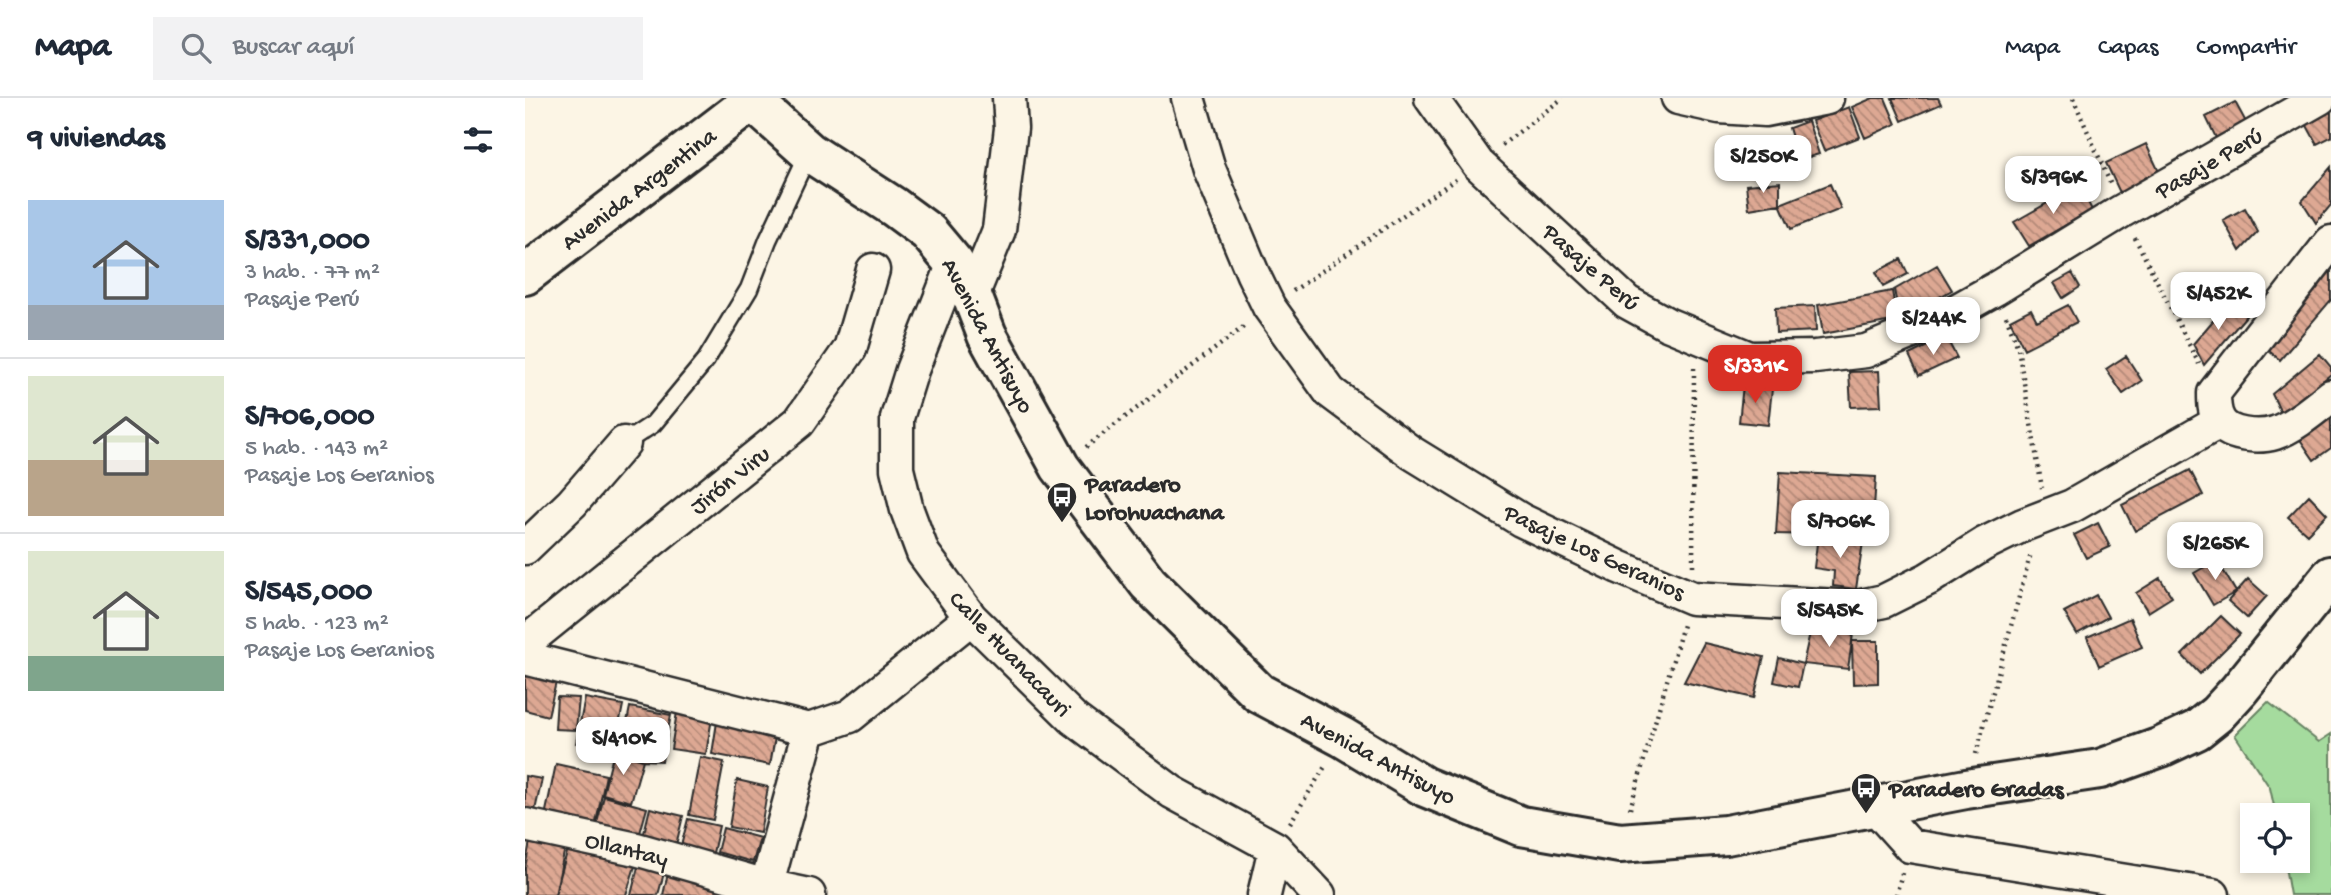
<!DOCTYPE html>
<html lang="es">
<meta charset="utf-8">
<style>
:root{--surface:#fff;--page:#f2f2f3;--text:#1f2937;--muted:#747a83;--line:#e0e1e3;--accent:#d93025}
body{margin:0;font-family:"Gochi Hand",sans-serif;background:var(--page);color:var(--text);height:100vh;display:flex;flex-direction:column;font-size:26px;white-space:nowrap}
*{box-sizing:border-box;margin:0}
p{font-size:23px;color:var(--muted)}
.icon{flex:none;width:38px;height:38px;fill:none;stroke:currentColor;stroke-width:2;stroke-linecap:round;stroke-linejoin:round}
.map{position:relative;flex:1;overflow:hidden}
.sheet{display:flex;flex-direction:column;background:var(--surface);width:525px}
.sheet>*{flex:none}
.buttons{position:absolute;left:1715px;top:705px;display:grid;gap:14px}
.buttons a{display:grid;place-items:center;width:70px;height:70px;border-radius:0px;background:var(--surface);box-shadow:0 4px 10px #0003;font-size:35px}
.price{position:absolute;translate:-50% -60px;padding:0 16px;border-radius:14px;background:#fff;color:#222;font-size:23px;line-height:46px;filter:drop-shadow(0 2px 4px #0008)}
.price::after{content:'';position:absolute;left:50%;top:42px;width:21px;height:16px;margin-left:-10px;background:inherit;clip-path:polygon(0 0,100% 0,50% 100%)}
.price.on{background:var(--accent);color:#fff}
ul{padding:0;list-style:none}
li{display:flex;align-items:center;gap:21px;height:175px;padding:0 28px}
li+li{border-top:2px solid var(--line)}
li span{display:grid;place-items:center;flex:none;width:196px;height:140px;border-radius:0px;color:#555}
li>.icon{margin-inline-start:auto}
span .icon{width:84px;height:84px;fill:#fffc;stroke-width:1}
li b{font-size:30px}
h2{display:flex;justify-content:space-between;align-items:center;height:84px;padding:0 28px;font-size:30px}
header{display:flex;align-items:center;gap:42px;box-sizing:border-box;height:98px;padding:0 35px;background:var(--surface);border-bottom:2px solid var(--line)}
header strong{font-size:33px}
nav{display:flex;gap:38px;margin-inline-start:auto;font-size:24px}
.search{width:490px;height:63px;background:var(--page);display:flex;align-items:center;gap:18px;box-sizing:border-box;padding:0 24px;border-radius:0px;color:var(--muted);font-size:26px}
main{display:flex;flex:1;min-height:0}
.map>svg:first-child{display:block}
</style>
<header>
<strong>Mapa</strong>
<div class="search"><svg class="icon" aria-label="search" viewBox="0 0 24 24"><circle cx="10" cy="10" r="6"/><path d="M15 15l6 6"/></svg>Buscar aquí</div>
<nav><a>Mapa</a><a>Capas</a><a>Compartir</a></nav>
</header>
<main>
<section class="sheet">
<h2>9 viviendas<svg class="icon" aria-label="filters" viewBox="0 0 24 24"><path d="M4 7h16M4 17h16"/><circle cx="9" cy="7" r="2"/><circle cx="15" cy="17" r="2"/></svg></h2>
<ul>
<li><span style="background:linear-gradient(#a9c7e8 75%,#9aa5b1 0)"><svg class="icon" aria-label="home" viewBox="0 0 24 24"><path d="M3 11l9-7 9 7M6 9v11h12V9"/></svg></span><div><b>S/331,000</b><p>3 hab. · 77 m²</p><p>Pasaje Perú</p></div></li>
<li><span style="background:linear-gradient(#dfe7d0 60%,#b9a48a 0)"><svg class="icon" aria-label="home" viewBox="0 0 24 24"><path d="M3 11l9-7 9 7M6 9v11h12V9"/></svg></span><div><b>S/706,000</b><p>5 hab. · 143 m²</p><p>Pasaje Los Geranios</p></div></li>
<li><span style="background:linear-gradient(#dfe7d0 75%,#7fa58c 0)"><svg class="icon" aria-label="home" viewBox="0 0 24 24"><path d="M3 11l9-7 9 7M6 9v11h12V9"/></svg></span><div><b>S/545,000</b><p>5 hab. · 123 m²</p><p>Pasaje Los Geranios</p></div></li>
</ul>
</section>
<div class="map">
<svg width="1806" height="797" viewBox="0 0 1806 797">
<defs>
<pattern id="building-back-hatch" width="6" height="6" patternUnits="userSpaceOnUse" patternTransform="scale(1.75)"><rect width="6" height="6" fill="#dda893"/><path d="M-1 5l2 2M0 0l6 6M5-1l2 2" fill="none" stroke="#b38978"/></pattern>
</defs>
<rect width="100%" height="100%" fill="#fcf5e5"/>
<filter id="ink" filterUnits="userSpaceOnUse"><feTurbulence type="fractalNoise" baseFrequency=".0143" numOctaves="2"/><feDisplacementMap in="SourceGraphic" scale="14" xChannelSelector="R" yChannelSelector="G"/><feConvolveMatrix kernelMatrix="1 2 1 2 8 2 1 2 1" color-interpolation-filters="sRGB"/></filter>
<g filter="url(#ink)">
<path fill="#a5db9e" stroke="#688364" stroke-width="2" d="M 1743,604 L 1794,644 L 1806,636 L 1806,797 L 1765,797 L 1759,763 L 1773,763 L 1773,718 L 1751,717 L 1745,690 L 1710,637 Z"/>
<path fill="url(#building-back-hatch)" stroke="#2b2b2b" stroke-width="2" d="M 1348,0 L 1360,0 L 1371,26 L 1340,40 L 1327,9 Z
M 1367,0 L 1413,0 L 1416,6 L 1377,23 Z
M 1710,4 L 1722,26 L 1692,42 L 1681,19 Z
M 1324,9 L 1335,39 L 1299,53 L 1287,23 Z
M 1806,12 L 1806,39 L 1792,46 L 1781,26 Z
M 1283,23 L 1294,56 L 1274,62 L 1264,30 Z
M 1621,46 L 1637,80 L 1597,99 L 1581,65 Z
M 1806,69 L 1806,107 L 1791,125 L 1777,103 Z
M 1255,84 L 1255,106 L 1224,111 L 1221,87 Z
M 1305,86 L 1316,111 L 1266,131 L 1255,106 Z
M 1554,87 L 1567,112 L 1504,148 L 1489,124 Z
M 1720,110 L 1733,134 L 1715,153 L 1698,122 Z
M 1376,161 L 1383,176 L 1358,189 L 1351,174 Z
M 1412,167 L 1427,192 L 1375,221 L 1369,192 Z
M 1799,167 L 1806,172 L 1806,202 L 1755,262 L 1733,244 Z
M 1547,175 L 1555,189 L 1538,200 L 1529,185 Z
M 1367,193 L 1372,222 L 1298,236 L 1293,207 Z
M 1704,204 L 1721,218 L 1679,267 L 1668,246 Z
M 1543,207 L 1552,224 L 1499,251 L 1485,222 L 1506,211 L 1512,223 Z
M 1290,208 L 1291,233 L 1251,235 L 1250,210 Z
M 1421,239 L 1432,260 L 1394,278 L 1384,257 Z
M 1795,256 L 1806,269 L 1806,276 L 1757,317 L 1747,296 Z
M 1601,258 L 1617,283 L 1598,296 L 1581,271 Z
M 1354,273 L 1356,308 L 1326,309 L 1324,274 Z
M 1218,287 L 1247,291 L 1243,327 L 1214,324 Z
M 1806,314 L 1806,350 L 1789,362 L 1772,337 Z
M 1665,372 L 1678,397 L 1610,433 L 1597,407 Z
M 1255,374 L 1351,379 L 1347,441 L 1338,444 L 1293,437 L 1251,436 Z
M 1784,397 L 1802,416 L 1782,436 L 1763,419 Z
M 1573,425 L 1585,449 L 1561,460 L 1549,437 Z
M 1293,437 L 1338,444 L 1331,491 L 1308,488 L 1309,473 L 1289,470 Z
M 1692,462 L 1711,494 L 1688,507 L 1669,475 Z
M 1635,480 L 1647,499 L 1623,514 L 1611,495 Z
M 1723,481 L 1742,498 L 1722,520 L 1703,503 Z
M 1571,497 L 1583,519 L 1552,536 L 1539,514 Z
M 1696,518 L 1715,536 L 1675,576 L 1657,557 Z
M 1605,520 L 1617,549 L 1574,568 L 1562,539 Z
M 1286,530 L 1328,536 L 1323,571 L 1278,566 Z
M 1327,543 L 1353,543 L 1353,585 L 1328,586 Z
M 1179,545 L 1239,559 L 1229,600 L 1159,584 Z
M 1254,560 L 1278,566 L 1273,589 L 1249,584 Z
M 0,572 L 32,580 L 23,618 L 0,612 Z
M 32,599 L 54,600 L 51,632 L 30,631 Z
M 60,600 L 98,607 L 89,652 L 51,645 Z
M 105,609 L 146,617 L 137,663 L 118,662 L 96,654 Z
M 152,614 L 187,620 L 181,656 L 146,651 Z
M 192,624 L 251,634 L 245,667 L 187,656 Z
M 89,654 L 118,662 L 106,704 L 78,696 Z
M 175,659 L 199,664 L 188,722 L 164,717 Z
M 31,666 L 81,677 L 69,734 L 19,723 Z
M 0,678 L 17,681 L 9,717 L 0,715 Z
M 212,682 L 243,689 L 235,735 L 204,729 Z
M 79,698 L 122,710 L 113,742 L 70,733 Z
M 125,710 L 158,718 L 151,747 L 118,739 Z
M 163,721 L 194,728 L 188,755 L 156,748 Z
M 198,730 L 235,740 L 228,764 L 192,754 Z
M 6,738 L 41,745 L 30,797 L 0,797 L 0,770 Z
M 44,747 L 111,765 L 101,797 L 30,797 Z
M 113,769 L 139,775 L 133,797 L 106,797 Z
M 143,775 L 218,797 L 138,797 Z"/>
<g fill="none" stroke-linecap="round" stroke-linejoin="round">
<g stroke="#2b2b2b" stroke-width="21">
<path id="service" d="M 99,345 L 128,326 L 181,262 L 224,191 L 243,142 L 284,54"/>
</g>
<g stroke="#2b2b2b" stroke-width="37">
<path id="minor" d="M 663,0 L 684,71 L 728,176 L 744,209 L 805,294 L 887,355 L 996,422 L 1094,469 L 1167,500 L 1331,509 L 1359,503 L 1403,481 L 1459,446 L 1498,427 L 1547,408 L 1694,324
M 906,0 L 953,66 L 1102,204 L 1142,226 L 1225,260 L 1290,259 L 1341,253 L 1411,224 L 1470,191 L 1597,113 L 1795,0
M 1153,0 L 1194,9 L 1240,12 L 1302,0
M 1806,144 L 1689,295 C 1689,304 1689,314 1694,322 C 1702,338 1734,340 1750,335 C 1770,328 1789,311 1806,298
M 429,165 L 387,272 L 372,320 L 372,371 L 382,412 L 398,455 L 446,520 L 549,621 L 647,694 L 750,750 L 794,797
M 447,198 L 474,132 L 486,30 L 484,0
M 0,450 L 47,405 L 99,345
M 0,545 L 274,324 L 325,251 L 348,172
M 0,560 L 284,632
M 1349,708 L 1385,748 L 1688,797
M 0,727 L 111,751 L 241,788 L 284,797
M 239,797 L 284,632 L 325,618 L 446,520
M 739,797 L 750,750"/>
</g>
<g stroke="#2b2b2b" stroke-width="44">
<path id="tertiary" d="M 227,3 L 284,54 L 369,109 L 403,134 L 429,165 L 447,198 L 462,237 L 535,369 L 623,485 L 734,595 L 817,639 L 900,689 L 996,728 L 1095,745 L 1201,737 L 1441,691 L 1575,671 L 1636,649 L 1672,632 L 1692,616 L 1714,592 L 1806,478"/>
</g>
<g stroke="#2b2b2b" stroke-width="44">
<path id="trunk" d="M 0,177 L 231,0"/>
</g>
<path stroke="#2b2b2b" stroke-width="4.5" stroke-dasharray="2 5" stroke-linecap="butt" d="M 1548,0 L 1586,87
M 977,47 L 1038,0
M 1610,140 L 1674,266
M 768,193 L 931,81
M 1481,218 L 1493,250 L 1517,390
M 561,349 L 721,227
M 1168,468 L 1169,270
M 1451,656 L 1506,455
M 1105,711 L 1158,527
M 765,725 L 801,667
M 1371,797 L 1377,775"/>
<use href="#service" stroke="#fcf5e5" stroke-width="16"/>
<use href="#minor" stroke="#fcf5e5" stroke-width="32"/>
<use href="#tertiary" stroke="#fcf5e5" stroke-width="38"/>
<use href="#trunk" stroke="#fcf5e5" stroke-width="38"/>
</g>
</g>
<defs>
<g id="bus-pin" transform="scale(1.575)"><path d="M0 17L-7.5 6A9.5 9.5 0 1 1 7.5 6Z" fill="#2b2b2b" stroke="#fcf5e5"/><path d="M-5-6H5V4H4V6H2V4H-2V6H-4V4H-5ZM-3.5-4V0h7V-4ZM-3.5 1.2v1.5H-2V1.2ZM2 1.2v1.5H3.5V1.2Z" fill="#fff"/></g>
</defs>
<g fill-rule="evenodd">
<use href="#bus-pin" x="537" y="399"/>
<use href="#bus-pin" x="1341" y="690"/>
</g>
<g text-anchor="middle" stroke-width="5" stroke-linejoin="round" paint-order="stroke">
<g font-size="24" fill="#2b2b2b" stroke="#fcf5e5">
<text transform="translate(1683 64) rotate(-30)" y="8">Pasaje Perú</text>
<text transform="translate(113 90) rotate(-37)" y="8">Avenida Argentina</text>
<text transform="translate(1067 168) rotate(41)" y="8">Pasaje Perú</text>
<text transform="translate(464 237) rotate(62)" y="8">Avenida Antisuyo</text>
<text transform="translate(204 381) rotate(-39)" y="8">Jirón Viru</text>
<text transform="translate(1070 453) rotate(25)" y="8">Pasaje Los Geranios</text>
<text transform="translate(486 555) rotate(46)" y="8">Calle Huanacauri</text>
<text transform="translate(854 659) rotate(28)" y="8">Avenida Antisuyo</text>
<text transform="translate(102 750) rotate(14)" y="8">Ollantay</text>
</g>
<g font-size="24" font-weight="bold" fill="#2b2b2b" stroke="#fcf5e5" text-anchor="start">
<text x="560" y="393">Paradero<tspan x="560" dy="28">Lorohuachana</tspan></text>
<text x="1364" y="698">Paradero Gradas</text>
</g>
</g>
</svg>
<div class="buttons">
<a><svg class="icon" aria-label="locate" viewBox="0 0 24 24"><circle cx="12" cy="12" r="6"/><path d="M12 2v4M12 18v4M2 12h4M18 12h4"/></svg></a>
</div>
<b class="price" style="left:1238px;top:97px">S/250K</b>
<b class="price" style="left:1528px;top:118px">S/396K</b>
<b class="price" style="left:1693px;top:234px">S/452K</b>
<b class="price" style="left:1408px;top:259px">S/244K</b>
<b class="price on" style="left:1230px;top:307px">S/331K</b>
<b class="price" style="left:1315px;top:462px">S/706K</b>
<b class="price" style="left:1690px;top:484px">S/265K</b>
<b class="price" style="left:1304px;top:551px">S/545K</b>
<b class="price" style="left:98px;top:679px">S/410K</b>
</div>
</main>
